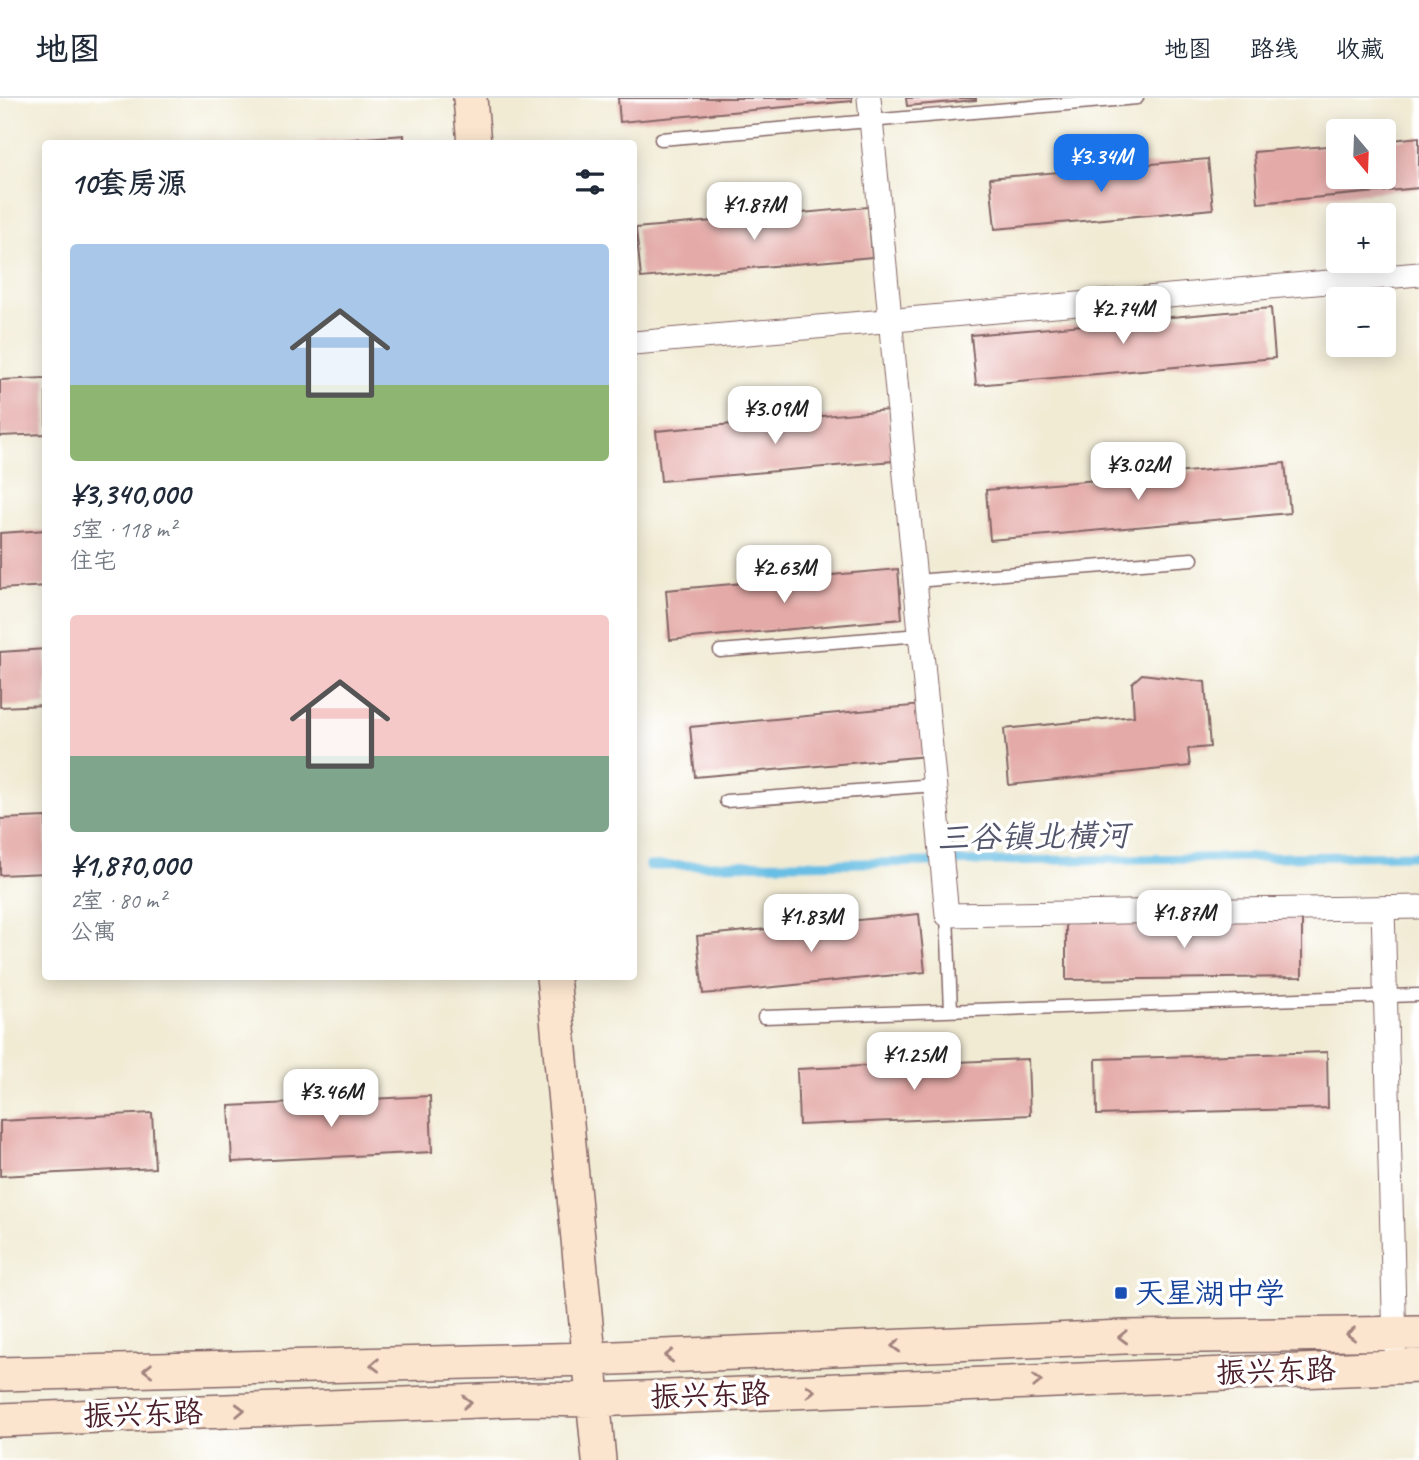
<!DOCTYPE html>
<html lang="zh">
<meta charset="utf-8">
<style>
:root{--surface:#fff;--page:#f6f6f7;--text:#1f2937;--muted:#747a83;--line:#e0e1e3;--accent:#1a73e8}
body{margin:0;font-family:Caveat,"LXGW WenKai TC",sans-serif;background:var(--page);color:var(--text);height:100vh;display:flex;flex-direction:column;font-size:26px;white-space:nowrap}
*{box-sizing:border-box;margin:0}
p{font-size:23px;color:var(--muted)}
.icon{flex:none;width:38px;height:38px;fill:none;stroke:currentColor;stroke-width:2;stroke-linecap:round;stroke-linejoin:round}
.map{position:relative;flex:1;overflow:hidden}
.panel{position:absolute;left:42px;top:42px;width:595px;height:840px;display:flex;flex-direction:column;background:var(--surface);border-radius:7px;box-shadow:0 4px 18px #0003}
.panel>*{flex:none}
.needle{width:46px;rotate:161deg}
.buttons{position:absolute;left:1326px;top:21px;display:grid;gap:14px}
.buttons a{display:grid;place-items:center;width:70px;height:70px;border-radius:7px;background:var(--surface);box-shadow:0 4px 18px #0003;font-size:35px}
.price{position:absolute;translate:-50% -60px;padding:0 16px;border-radius:14px;background:#fff;color:#222;font-size:23px;line-height:46px;filter:drop-shadow(0 2px 4px #0008)}
.price::after{content:'';position:absolute;left:50%;top:42px;width:21px;height:16px;margin-left:-10px;background:inherit;clip-path:polygon(0 0,100% 0,50% 100%)}
.price.selected{background:var(--accent);color:#fff}
ul{padding:0;list-style:none}
li{display:grid;align-content:center;gap:14px;height:371px;padding:0 28px}
li span{display:grid;place-items:center;height:217px;border-radius:7px;color:#555}
li>.icon{margin-inline-start:auto}
span .icon{width:126px;height:126px;fill:#fffc;stroke-width:1}
li b{font-size:30px}
h2{display:flex;justify-content:space-between;align-items:center;height:84px;padding:0 28px;font-size:30px}
header{display:flex;align-items:center;gap:42px;box-sizing:border-box;height:98px;padding:0 35px;background:var(--surface);border-bottom:2px solid var(--line)}
header strong{font-size:33px}
nav{display:flex;gap:38px;margin-inline-start:auto;font-size:24px}
.map>svg:first-child{display:block}
</style>
<header>
<strong>地图</strong>
<nav><a>地图</a><a>路线</a><a>收藏</a></nav>
</header>
<div class="map">
<svg width="1419" height="1362" viewBox="0 0 1419 1362">
<rect width="100%" height="100%" fill="#fff"/>
<filter id="ink" filterUnits="userSpaceOnUse"><feTurbulence type="fractalNoise" baseFrequency=".0143" numOctaves="2"/><feDisplacementMap in="SourceGraphic" scale="14" xChannelSelector="R" yChannelSelector="G"/><feConvolveMatrix kernelMatrix="1 2 1 2 8 2 1 2 1" color-interpolation-filters="sRGB"/></filter>
<filter id="wash" filterUnits="userSpaceOnUse"><feTurbulence type="fractalNoise" baseFrequency=".00686" numOctaves="4" result="noise"/><feDisplacementMap in="SourceGraphic" scale="28" xChannelSelector="R" yChannelSelector="G"/><feGaussianBlur stdDeviation="1.57" result="paint"/><feColorMatrix in="noise" values="0 0 0 0 0 0 0 0 0 0 0 0 0 0 0 0 0 1.4 0 .05"/><feComposite in="paint" operator="in"/></filter>
<g filter="url(#wash)">
<rect width="100%" height="100%" fill="#f1ebd4"/>
<g fill="none" stroke-linecap="round" stroke-linejoin="round">
<path stroke="#67bee4" stroke-width="9" d="M 649,768 L 1419,757"/>
</g>
<g id="blocks">
<path fill="#e4aaa7" d="M 618,0 L 852,0 L 852,3 L 620,24 Z
M 906,0 L 976,0 L 976,2 L 907,8 Z
M 404,37 L 404,46 L 315,46 L 315,44 Z
M 1419,39 L 1419,90 L 1258,105 L 1254,54 L 1339,47 L 1339,79 L 1384,79 L 1384,43 Z
M 1208,61 L 1213,111 L 995,131 L 990,80 Z
M 868,109 L 872,159 L 641,180 L 636,130 Z
M 1271,210 L 1275,260 L 976,287 L 971,237 Z
M 46,280 L 46,336 L 0,338 L 0,282 Z
M 888,312 L 893,363 L 661,383 L 656,333 Z
M 1285,365 L 1290,415 L 990,442 L 986,392 Z
M 46,432 L 46,488 L 0,491 L 0,435 Z
M 898,471 L 902,521 L 670,542 L 666,492 Z
M 46,551 L 46,607 L 0,609 L 0,554 Z
M 1142,576 L 1205,584 L 1210,649 L 1188,651 L 1190,668 L 1009,687 L 1004,631 L 1134,618 L 1132,585 Z
M 922,607 L 927,658 L 695,679 L 690,629 Z
M 46,719 L 46,775 L 0,777 L 0,721 Z
M 919,816 L 925,874 L 703,896 L 697,838 Z
M 1302,821 L 1302,879 L 1066,882 L 1066,824 Z
M 1327,954 L 1328,1010 L 1097,1017 L 1096,961 Z
M 1028,961 L 1030,1017 L 799,1027 L 797,971 Z
M 430,998 L 432,1054 L 232,1064 L 229,1008 Z
M 152,1015 L 155,1070 L 0,1078 L 0,1023 Z"/>
</g>
</g>
<g filter="url(#ink)">
<use href="#blocks" fill-opacity="0" stroke="#846666" stroke-width="2"/>
<g fill="none" stroke-linecap="round" stroke-linejoin="round">
<g stroke="#846666" stroke-width="15">
<path id="lane" d="M 661,41 L 1137,0
M 915,483 L 1192,461
M 720,553 L 920,537
M 726,703 L 935,687
M 947,817 L 951,912
M 764,919 L 1419,897"/>
</g>
<g stroke="#846666" stroke-width="25">
<path id="street" d="M 869,0 L 947,817 L 1419,809
M 634,245 L 1419,176
M 1383,810 L 1395,1247"/>
</g>
<g stroke="#846666" stroke-width="36">
<path id="secondary" d="M 470,0 L 474,46
M 553,878 L 599,1362
M 0,1276 L 591,1261 L 1124,1239 L 1419,1235
M 0,1322 L 530,1301 L 594,1302 L 1419,1268"/>
</g>
<use href="#lane" stroke="#fff" stroke-width="12"/>
<use href="#street" stroke="#fff" stroke-width="23"/>
<use href="#secondary" stroke="#fbe5cf" stroke-width="33"/>
</g>
<defs><path id="oneway-chevron" d="M-2-3.5L2.5 0L-2 3.5" fill="none" stroke-width="1.6" stroke-linecap="round" stroke-linejoin="round" transform="scale(1.75)"/></defs>
<g stroke="#a2827d">
<use href="#oneway-chevron" transform="translate(1351 1236) rotate(179)"/>
<use href="#oneway-chevron" transform="translate(1123 1239) rotate(178)"/>
<use href="#oneway-chevron" transform="translate(896 1248) rotate(178)"/>
<use href="#oneway-chevron" transform="translate(669 1258) rotate(178)"/>
<use href="#oneway-chevron" transform="translate(375 1267) rotate(179)"/>
<use href="#oneway-chevron" transform="translate(148 1272) rotate(179)"/>
<use href="#oneway-chevron" transform="translate(1037 1283) rotate(-2)"/>
<use href="#oneway-chevron" transform="translate(810 1293) rotate(-2)"/>
<use href="#oneway-chevron" transform="translate(467 1304) rotate(-2)"/>
<use href="#oneway-chevron" transform="translate(240 1312) rotate(-2)"/>
</g>
</g>
<rect fill="#1a4fb4" stroke="#fff" stroke-width="2.5" x="1114" y="1188" width="14" height="14" rx="3.5"/>
<g text-anchor="middle" stroke-width="7" stroke-linejoin="round" paint-order="stroke">
<g font-size="30" fill="#164399" stroke="#fff" text-anchor="start">
<text x="1135" y="1205">天星湖中学</text>
</g>
<g font-size="30" fill="#4a1f2b" stroke="#fff">
<text transform="translate(1276 1273) rotate(-2)" y="10">振兴东路</text>
<text transform="translate(710 1297) rotate(-2)" y="10">振兴东路</text>
<text transform="translate(143 1316) rotate(-2)" y="10">振兴东路</text>
</g>
<g font-size="32" font-style="italic" fill="#54576c" stroke="#fff">
<text transform="translate(1033 738) rotate(-1)" y="11">三谷镇北横河</text>
</g>
</g>
</svg>
<div class="buttons">
<a><svg class="needle" viewBox="-14 -14 28 28"><path d="M0-13l5 13h-10z" fill="#e53935"/><path d="M0 13l5-13h-10z" fill="#747a83"/></svg></a>
<a>+</a>
<a>−</a>
</div>
<b class="price selected" style="left:1101px;top:96px">¥3.34M</b>
<b class="price" style="left:754px;top:144px">¥1.87M</b>
<b class="price" style="left:1123px;top:248px">¥2.74M</b>
<b class="price" style="left:775px;top:348px">¥3.09M</b>
<b class="price" style="left:1138px;top:404px">¥3.02M</b>
<b class="price" style="left:784px;top:507px">¥2.63M</b>
<b class="price" style="left:1184px;top:852px">¥1.87M</b>
<b class="price" style="left:811px;top:856px">¥1.83M</b>
<b class="price" style="left:914px;top:994px">¥1.25M</b>
<b class="price" style="left:331px;top:1031px">¥3.46M</b>
<section class="panel">
<h2>10套房源<svg class="icon" aria-label="filters" viewBox="0 0 24 24"><path d="M4 7h16M4 17h16"/><circle cx="9" cy="7" r="2"/><circle cx="15" cy="17" r="2"/></svg></h2>
<ul>
<li><span style="background:linear-gradient(#a9c7e8 65%,#8fb573 0)"><svg class="icon" aria-label="home" viewBox="0 0 24 24"><path d="M3 11l9-7 9 7M6 9v11h12V9"/></svg></span><div><b>¥3,340,000</b><p>5室 · 118 m²</p><p>住宅</p></div></li>
<li><span style="background:linear-gradient(#f6c9c9 65%,#7fa58c 0)"><svg class="icon" aria-label="home" viewBox="0 0 24 24"><path d="M3 11l9-7 9 7M6 9v11h12V9"/></svg></span><div><b>¥1,870,000</b><p>2室 · 80 m²</p><p>公寓</p></div></li>
</ul>
</section>
</div>
